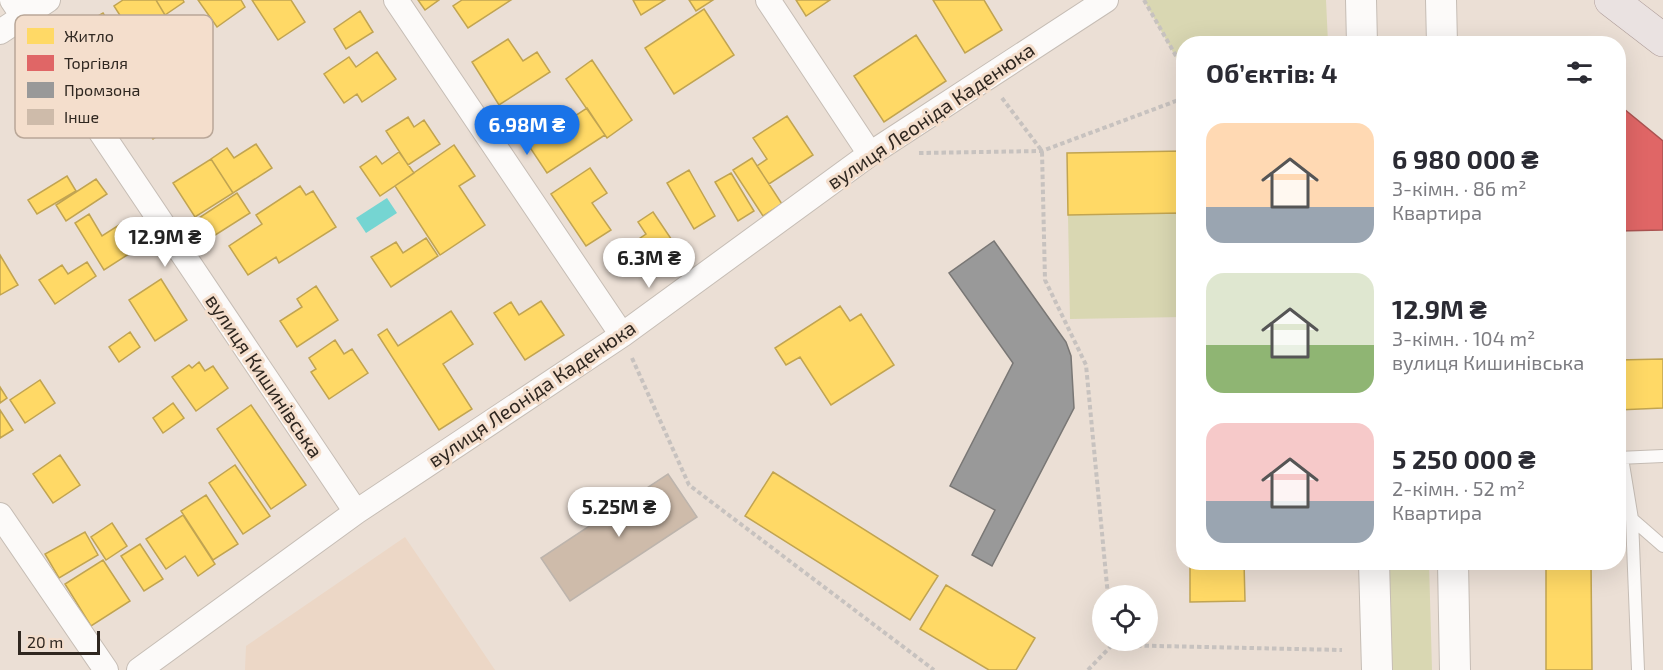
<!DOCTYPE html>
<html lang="uk">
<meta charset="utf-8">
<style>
:root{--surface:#fff;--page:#f7f7f7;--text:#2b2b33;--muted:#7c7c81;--accent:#1a73e8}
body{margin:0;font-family:"Exo 2",sans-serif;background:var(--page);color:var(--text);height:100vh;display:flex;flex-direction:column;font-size:22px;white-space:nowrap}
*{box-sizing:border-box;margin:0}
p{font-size:20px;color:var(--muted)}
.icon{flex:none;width:33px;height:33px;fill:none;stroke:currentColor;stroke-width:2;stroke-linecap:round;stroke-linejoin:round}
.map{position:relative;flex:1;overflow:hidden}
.drawer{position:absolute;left:1176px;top:36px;width:450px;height:534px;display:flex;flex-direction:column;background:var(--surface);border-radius:24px;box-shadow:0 6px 24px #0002}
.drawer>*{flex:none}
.controls{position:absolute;left:1092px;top:585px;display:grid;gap:12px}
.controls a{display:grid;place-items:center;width:66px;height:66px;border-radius:50%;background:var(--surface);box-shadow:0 6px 24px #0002;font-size:30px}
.scale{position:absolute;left:18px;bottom:15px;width:82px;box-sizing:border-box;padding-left:6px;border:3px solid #2f2720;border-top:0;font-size:16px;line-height:21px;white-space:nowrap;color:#2f2720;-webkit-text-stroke:4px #f4decc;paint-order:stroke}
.price{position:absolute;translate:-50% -51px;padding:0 14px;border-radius:21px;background:#fff;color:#222;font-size:20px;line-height:39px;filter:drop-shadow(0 2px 3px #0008)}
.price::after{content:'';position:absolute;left:50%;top:36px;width:18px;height:14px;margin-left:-9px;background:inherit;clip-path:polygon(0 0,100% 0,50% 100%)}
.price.selected{background:var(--accent);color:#fff}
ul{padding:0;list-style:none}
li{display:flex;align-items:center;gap:18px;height:150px;padding:0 30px}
li span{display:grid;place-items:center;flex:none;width:168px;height:120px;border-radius:18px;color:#555}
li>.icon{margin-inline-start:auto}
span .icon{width:72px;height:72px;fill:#fffc;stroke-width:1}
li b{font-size:26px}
h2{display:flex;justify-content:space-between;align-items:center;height:72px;padding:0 30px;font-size:26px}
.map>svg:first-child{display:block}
</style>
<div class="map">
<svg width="1663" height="670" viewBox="0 0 1663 670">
<rect width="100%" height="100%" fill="#ebdfd5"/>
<path fill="#ecd7c6" d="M 405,537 L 495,670 L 245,670 L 246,646 Z"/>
<path fill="#d9d7b2" d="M 1144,0 L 1326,0 L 1328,43 L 1184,44 L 1183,70 Z
M 1181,213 L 1183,317 L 1070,319 L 1068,215 Z
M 1387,563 L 1429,563 L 1432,670 L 1390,670 Z"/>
<path fill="#75d5d2" d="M 387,198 L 397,213 L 366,233 L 356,218 Z"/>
<path fill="#ffd966" stroke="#c1a451" stroke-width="1.5" d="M 123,0 L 156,0 L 165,15 L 161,17 L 179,47 L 144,70 L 129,47 L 137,42 L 114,6 Z
M 156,0 L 183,0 L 184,2 L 165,15 Z
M 198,0 L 241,0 L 245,7 L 217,27 Z
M 252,0 L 291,0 L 305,22 L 278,40 Z
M 418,0 L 439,0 L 425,10 Z
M 462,0 L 511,0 L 468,28 L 453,6 Z
M 633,0 L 665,0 L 641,15 Z
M 689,0 L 713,0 L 696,11 Z
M 796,0 L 830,0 L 806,16 Z
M 933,0 L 984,0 L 1002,30 L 965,53 Z
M 704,9 L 734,55 L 674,94 L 645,48 Z
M 360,11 L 373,32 L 346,49 L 334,29 Z
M 103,13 L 116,34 L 100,44 L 86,23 Z
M 916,35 L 946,81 L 884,122 L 854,76 Z
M 508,39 L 523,61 L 537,52 L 550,72 L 499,105 L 472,62 Z
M 377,52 L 396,79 L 362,102 L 357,94 L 344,103 L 324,74 L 349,57 L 356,67 Z
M 592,60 L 632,120 L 607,138 L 566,79 Z
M 169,82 L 190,115 L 153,139 L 132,106 Z
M 587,108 L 605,135 L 547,173 L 529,146 Z
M 787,116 L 813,155 L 769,184 L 757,166 L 767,159 L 753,138 Z
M 408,117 L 414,127 L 424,120 L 440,144 L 408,165 L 386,131 Z
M 256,144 L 272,168 L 233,193 L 211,159 L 227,148 L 234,158 Z
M 454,145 L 475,176 L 459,186 L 485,225 L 440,255 L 395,186 Z
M 1184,151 L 1184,313 L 1181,213 L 1068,215 L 1067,153 Z
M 399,152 L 414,173 L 380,196 L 360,167 L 376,156 L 382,164 Z
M 752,158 L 782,204 L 763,216 L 733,170 Z
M 211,159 L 233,193 L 195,217 L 173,183 Z
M 590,168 L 607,193 L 592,203 L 611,230 L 586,246 L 551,194 Z
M 689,170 L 715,216 L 694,229 L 667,183 Z
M 731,173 L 754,211 L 738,221 L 715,182 Z
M 67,176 L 76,191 L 37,214 L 28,200 Z
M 96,179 L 107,194 L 66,221 L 56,205 Z
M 300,186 L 306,195 L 313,191 L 336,227 L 279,263 L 276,257 L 248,275 L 229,246 L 262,224 L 256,215 Z
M 237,193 L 250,213 L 198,246 L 185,227 Z
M 653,212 L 682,255 L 666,266 L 657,254 L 634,270 L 621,251 L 646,234 L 638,222 Z
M 89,214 L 102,236 L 119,225 L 135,250 L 104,270 L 75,223 Z
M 426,238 L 438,256 L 391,287 L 371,257 L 396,242 L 403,253 Z
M 0,255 L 18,285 L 0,295 Z
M 87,262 L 96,276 L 55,304 L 39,280 L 62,265 L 68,274 Z
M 161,279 L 187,320 L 155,341 L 129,300 Z
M 316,286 L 338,320 L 297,347 L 280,321 L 302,307 L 297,299 Z
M 541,301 L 564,335 L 525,360 L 494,313 L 511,302 L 519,315 Z
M 840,306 L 850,321 L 861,314 L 894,365 L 831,405 L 800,357 L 786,365 L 775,348 Z
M 451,311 L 473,344 L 443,364 L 472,409 L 439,430 L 378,335 L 387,329 L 398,346 Z
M 130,332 L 140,347 L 119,362 L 109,347 Z
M 335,340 L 344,354 L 352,349 L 368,373 L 329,399 L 311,372 L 316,369 L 309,358 Z
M 1663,359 L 1663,408 L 1618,410 L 1618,360 Z
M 199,362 L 205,371 L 213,366 L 228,388 L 196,411 L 172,377 L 189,365 L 192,368 Z
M 40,380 L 55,403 L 25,423 L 10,400 Z
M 0,387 L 7,398 L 0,403 Z
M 173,403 L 184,418 L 163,433 L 153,418 Z
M 251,405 L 306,485 L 271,509 L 217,429 Z
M 0,410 L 13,430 L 0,438 Z
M 60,455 L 80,485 L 53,503 L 33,474 Z
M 235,465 L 270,516 L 243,534 L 209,483 Z
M 773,472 L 938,576 L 910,620 L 745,516 Z
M 206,495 L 238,544 L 213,560 L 181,511 Z
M 183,515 L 215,564 L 198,576 L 185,556 L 166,569 L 146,539 Z
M 112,523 L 127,546 L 106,560 L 91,537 Z
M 85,532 L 98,555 L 59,578 L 45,554 Z
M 140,544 L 163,579 L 144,591 L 121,556 Z
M 103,560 L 130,601 L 91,626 L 65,584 Z
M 1190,562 L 1244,562 L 1245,601 L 1190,602 Z
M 1546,562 L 1591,562 L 1592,670 L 1546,670 Z
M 946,585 L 1035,638 L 1016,670 L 989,670 L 920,629 Z"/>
<path fill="#e06666" stroke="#ab5351" stroke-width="1.5" d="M 1618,104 L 1663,141 L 1663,230 L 1618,231 Z"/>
<path fill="#999" stroke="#797775" stroke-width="1.5" d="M 994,241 L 1066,342 L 1071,356 L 1074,408 L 992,566 L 972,555 L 995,510 L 950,486 L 1013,363 L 949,273 Z"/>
<path fill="#cebbaa" stroke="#bdb4ac" stroke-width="1.5" d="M 668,474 L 697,517 L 570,601 L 541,558 Z"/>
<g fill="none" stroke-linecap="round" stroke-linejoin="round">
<g stroke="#c6bdb5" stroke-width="14">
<path id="service" d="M 1618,458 L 1663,456
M 1622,458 L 1632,519 L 1638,670
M 1632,519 L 1663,546"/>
</g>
<g stroke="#c6bdb5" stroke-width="26">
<path id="minor" d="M 12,0 L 356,512
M 396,0 L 622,335
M 768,0 L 870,154
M 0,32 L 48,0
M 0,515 L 106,670
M 139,670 L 356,512 L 622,335 L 870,154 L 1106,0"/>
</g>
<g stroke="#c6bdb5" stroke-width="32">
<path id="tertiary" d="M 1361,0 L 1362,44
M 1441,0 L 1442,44
M 1374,562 L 1377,670
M 1453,562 L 1455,670"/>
</g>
<g stroke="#ae9c99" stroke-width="34">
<path id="primary" d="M 1611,0 L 1663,40"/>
</g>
<path stroke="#c7c2bf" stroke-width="4" stroke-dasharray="4.5 3" stroke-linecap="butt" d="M 1144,0 L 1184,70
M 1002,98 L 1042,151 L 1045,280 L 1086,365 L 1108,596
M 919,153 L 1042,151 L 1184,98
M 632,358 L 689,485 L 934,670
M 1112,640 L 1112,645 L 1342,650
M 1088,670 L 1112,645"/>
<use href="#service" stroke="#fcfaf9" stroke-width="12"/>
<use href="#minor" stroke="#fcfaf9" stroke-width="24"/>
<use href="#tertiary" stroke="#fcfaf9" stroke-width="30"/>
<use href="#primary" stroke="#eae2e1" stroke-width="33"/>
</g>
<g text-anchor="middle" stroke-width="6" stroke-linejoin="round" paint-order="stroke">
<g font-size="20" fill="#2f2720" stroke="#f4decc">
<text transform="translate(931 116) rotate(-34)" y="7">вулиця Леоніда Каденюка</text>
<text transform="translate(264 376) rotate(56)" y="7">вулиця Кишинівська</text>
<text transform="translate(532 394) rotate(-34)" y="7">вулиця Леоніда Каденюка</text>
</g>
</g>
<rect x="15" y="15" width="198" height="123" rx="9" fill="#f4decc" stroke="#b9a798" stroke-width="1.5"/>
<rect x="27" y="28" width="27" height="16" fill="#ffd966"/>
<rect x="27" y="55" width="27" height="16" fill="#e06666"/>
<rect x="27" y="82" width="27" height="16" fill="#999"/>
<rect x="27" y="109" width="27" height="16" fill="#cebbaa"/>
<g font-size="16" fill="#2f2720">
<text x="64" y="42">Житло</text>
<text x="64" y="69">Торгівля</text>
<text x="64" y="96">Промзона</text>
<text x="64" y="123">Інше</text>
</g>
</svg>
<div class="controls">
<a><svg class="icon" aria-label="locate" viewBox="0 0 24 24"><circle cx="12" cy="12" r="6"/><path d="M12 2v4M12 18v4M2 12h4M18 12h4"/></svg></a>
</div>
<div class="scale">20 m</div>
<b class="price selected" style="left:527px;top:156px">6.98M ₴</b>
<b class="price" style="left:165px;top:268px">12.9M ₴</b>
<b class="price" style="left:649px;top:289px">6.3M ₴</b>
<b class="price" style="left:619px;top:538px">5.25M ₴</b>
<section class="drawer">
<h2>Об’єктів: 4<svg class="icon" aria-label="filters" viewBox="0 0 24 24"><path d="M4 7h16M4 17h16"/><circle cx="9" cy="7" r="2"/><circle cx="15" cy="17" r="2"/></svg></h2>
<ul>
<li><span style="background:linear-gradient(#ffd9b3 70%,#9aa5b1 0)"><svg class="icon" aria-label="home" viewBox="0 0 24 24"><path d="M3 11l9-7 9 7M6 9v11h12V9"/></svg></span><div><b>6 980 000 ₴</b><p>3-кімн. · 86 m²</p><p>Квартира</p></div></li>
<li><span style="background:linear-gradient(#dfe7d0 60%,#8fb573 0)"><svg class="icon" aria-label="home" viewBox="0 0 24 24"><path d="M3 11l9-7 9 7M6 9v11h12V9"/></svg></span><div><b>12.9M ₴</b><p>3-кімн. · 104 m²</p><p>вулиця Кишинівська</p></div></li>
<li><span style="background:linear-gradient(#f6c9c9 65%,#9aa5b1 0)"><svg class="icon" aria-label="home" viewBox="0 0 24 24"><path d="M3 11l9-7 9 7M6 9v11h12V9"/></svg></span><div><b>5 250 000 ₴</b><p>2-кімн. · 52 m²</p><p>Квартира</p></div></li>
</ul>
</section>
</div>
